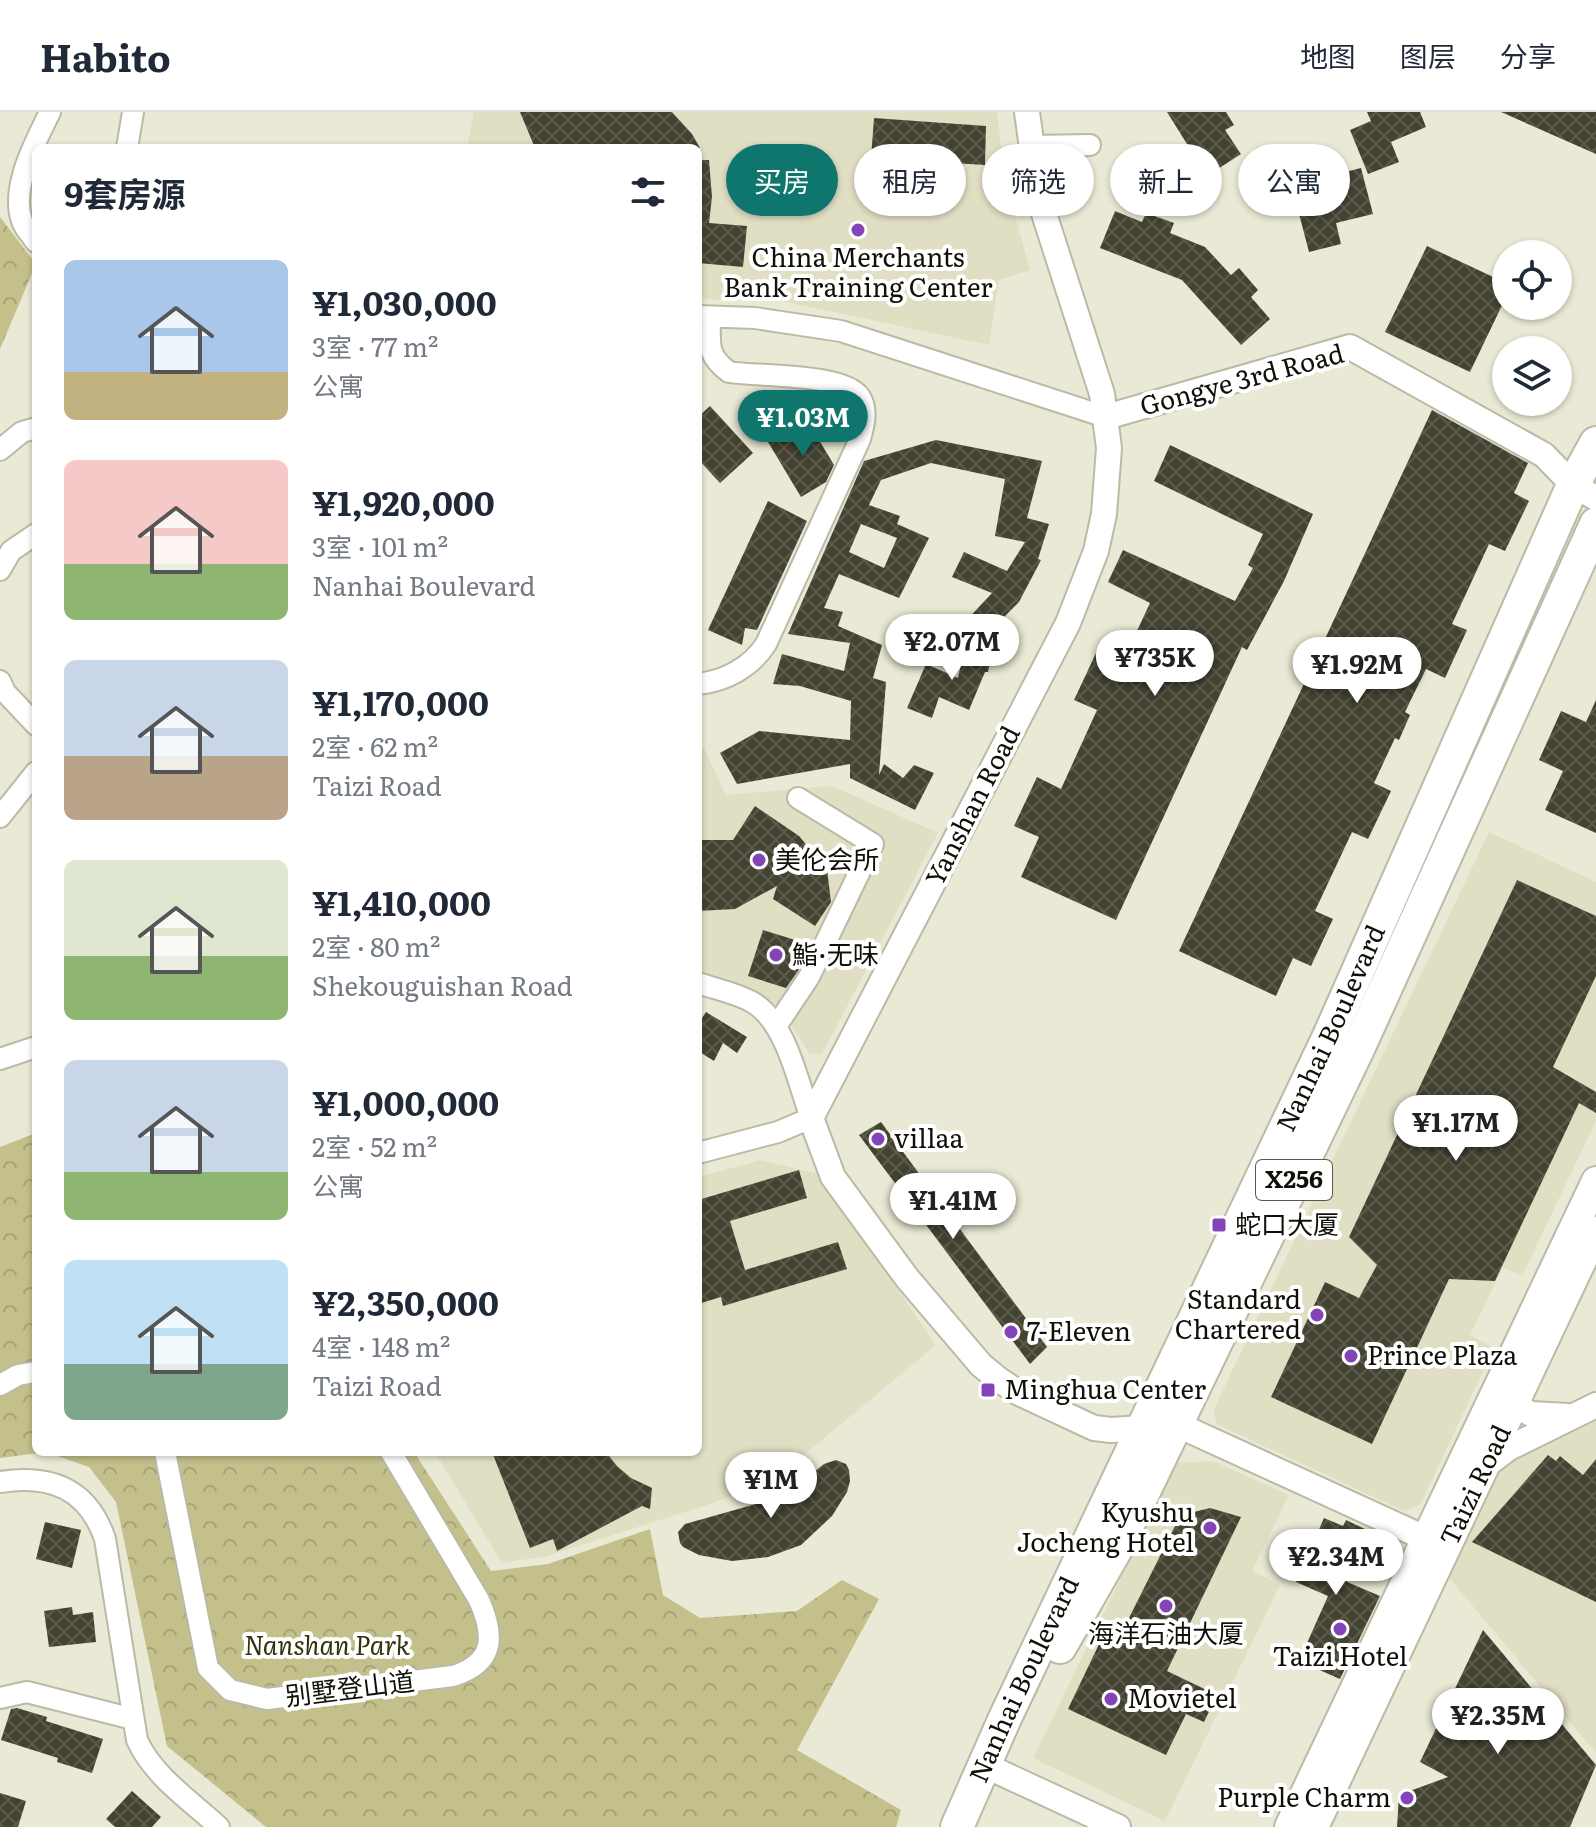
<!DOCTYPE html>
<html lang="zh">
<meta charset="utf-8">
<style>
:root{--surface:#fff;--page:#f2f2f3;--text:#1f2937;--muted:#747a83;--line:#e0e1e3;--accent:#0f766e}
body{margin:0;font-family:Literata,"Noto Sans SC",serif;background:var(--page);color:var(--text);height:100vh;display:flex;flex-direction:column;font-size:30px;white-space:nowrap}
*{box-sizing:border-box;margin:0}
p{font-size:26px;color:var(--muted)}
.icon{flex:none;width:44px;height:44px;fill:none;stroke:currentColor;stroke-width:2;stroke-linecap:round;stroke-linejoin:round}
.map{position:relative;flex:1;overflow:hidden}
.drawer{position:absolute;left:32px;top:32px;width:670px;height:1312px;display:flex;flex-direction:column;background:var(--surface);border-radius:12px;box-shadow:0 2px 6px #0004}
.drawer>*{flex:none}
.hud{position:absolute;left:726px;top:32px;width:750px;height:72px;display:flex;gap:16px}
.tools{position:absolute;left:1492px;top:128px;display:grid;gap:16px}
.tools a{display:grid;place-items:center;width:80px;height:80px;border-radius:50%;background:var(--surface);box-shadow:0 2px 6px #0004;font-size:40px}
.price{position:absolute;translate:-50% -68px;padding:0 18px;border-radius:28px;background:#fff;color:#222;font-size:26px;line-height:52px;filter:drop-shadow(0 2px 4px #0008)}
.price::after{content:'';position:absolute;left:50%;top:48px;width:24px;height:18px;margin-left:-12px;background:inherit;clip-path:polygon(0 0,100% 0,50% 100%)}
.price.on{background:var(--accent);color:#fff}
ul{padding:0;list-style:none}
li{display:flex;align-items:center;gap:24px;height:200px;padding:0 32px}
li span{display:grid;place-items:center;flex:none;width:224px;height:160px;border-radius:12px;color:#555}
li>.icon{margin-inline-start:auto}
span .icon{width:96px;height:96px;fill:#fffc;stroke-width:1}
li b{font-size:34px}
h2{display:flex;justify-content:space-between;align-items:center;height:96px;padding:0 32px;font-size:34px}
.pill{padding:0 28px;border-radius:36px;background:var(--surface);box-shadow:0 2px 6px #0004;font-size:28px;line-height:72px}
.pill.on{background:var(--accent);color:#fff}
header{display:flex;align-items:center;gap:48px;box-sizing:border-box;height:112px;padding:0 40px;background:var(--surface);border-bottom:2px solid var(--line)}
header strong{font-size:38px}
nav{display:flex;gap:44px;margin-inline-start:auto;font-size:28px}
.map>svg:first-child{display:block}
</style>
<header>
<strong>Habito</strong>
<nav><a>地图</a><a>图层</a><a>分享</a></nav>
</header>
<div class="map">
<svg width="1596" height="1715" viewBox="0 0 1596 1715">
<defs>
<pattern id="forest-crowns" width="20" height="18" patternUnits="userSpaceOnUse" patternTransform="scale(2)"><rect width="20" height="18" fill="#c3c08b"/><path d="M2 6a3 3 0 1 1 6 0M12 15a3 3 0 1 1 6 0" fill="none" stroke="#a6a477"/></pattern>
<pattern id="building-cross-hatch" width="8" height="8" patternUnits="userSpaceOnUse" patternTransform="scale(2)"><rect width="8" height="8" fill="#444332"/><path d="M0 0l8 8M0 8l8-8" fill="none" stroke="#5b5a4c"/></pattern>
</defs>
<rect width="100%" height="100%" fill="#eae9d5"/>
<path fill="#e0dec3" d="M 474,0 L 997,0 L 1005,68 L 1030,158 L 999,168 L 989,233 L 749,182 L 718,188 L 698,185 L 698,36 L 467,36 Z
M 704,636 L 726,683 L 832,674 L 938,721 L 822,942 L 810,942 L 777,893 L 698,863 L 698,637 Z
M 1489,720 L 1596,770 L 1596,1009 L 1522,1164 L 1503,1155 L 1470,1223 L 1494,1236 L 1420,1393 L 1404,1399 L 1216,1312 L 1214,1297 Z
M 761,1048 L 818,1062 L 936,1233 L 793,1352 L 750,1376 L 707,1393 L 547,1444 L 502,1451 L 435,1340 L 698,1340 L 698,1065 Z
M 1596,1305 L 1596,1641 L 1445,1461 L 1497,1358 L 1524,1339 Z
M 1213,1349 L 1289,1383 L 1252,1459 L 1280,1473 L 1165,1709 L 1033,1646 L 1177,1351 Z"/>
<path fill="url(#forest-crowns)" d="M 0,105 L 36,152 L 0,237 Z
M 36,1021 L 36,1340 L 414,1340 L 491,1459 L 548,1452 L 650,1417 L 663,1483 L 700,1506 L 797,1499 L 842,1468 L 879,1487 L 797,1638 L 901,1698 L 896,1715 L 266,1715 L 167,1634 L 116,1390 L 89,1355 L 46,1340 L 0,1346 L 0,1035 Z"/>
<path fill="url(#building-cross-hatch)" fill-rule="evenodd" d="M 520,0 L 672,0 L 692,22 L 700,36 L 535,36 Z
M 1167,0 L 1226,0 L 1234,13 L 1225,18 L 1241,42 L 1207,64 Z
M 1367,0 L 1420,0 L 1426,15 L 1391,30 L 1399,50 L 1368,62 L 1350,18 L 1371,9 Z
M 1501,0 L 1596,0 L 1596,42 Z
M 874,6 L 986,14 L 985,53 L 871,46 Z
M 698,48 L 709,48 L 712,85 L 709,111 L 747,114 L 743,155 L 698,151 Z
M 1361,56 L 1373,102 L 1336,111 L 1341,132 L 1309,140 L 1297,94 L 1319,88 L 1313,68 Z
M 1115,99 L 1142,110 L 1146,101 L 1174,111 L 1170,121 L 1205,135 L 1231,163 L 1239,156 L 1258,178 L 1251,185 L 1270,207 L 1241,233 L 1182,168 L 1100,136 Z
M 1427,134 L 1506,171 L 1506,185 L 1470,260 L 1385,220 Z
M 710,294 L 753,341 L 720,371 L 698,347 L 698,305 Z
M 1432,298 L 1528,351 L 1514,381 L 1529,389 L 1505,439 L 1489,432 L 1452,512 L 1467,518 L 1445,566 L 1426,557 L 1405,600 L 1410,603 L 1399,628 L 1395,626 L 1374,671 L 1391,679 L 1368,727 L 1352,720 L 1315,799 L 1333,807 L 1311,854 L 1293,846 L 1276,884 L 1179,839 Z
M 807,308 L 834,353 L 826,370 L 801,385 L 768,330 Z
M 936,328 L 1042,349 L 1027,406 L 1049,412 L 1038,447 L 1041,448 L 1019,490 L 998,511 L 995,524 L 963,512 L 992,481 L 952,465 L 964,440 L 1007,459 L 1025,430 L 995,424 L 1005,367 L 931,351 L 881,368 L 869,393 L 900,404 L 897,412 L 929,426 L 899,486 L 839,462 L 824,496 L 843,500 L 838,514 L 882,533 L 873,566 L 886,570 L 879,663 L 884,652 L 903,666 L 914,653 L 934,661 L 915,698 L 850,666 L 850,652 L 737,672 L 720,641 L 759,619 L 850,628 L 851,589 L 800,574 L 773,572 L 782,542 L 844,559 L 850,531 L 788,522 L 864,349 ZM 861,412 L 897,426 L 884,456 L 849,440 Z
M 1170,333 L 1313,402 L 1284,469 L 1247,538 L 1242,535 L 1116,808 L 1021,765 L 1039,725 L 1014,714 L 1037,665 L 1061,677 L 1097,598 L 1074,588 L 1097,539 L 1122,551 L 1150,491 L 1108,470 L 1123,438 L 1235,489 L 1253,456 L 1248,453 L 1263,422 L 1154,369 Z
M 768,389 L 807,409 L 757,518 L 745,516 L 742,533 L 708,518 Z
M 966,530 L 993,536 L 988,560 L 985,560 L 969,598 L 939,585 L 932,606 L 907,596 L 926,552 L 958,566 Z
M 1596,588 L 1596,721 L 1545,698 L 1563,659 L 1539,648 L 1561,599 L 1586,610 Z
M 755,694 L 799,724 L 827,757 L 831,790 L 815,814 L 773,787 L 777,774 L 735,797 L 698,799 L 698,728 L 733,728 Z
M 1517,768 L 1596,804 L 1596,864 L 1553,955 L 1596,980 L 1596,1001 L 1579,991 L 1495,1169 L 1449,1167 L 1372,1332 L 1271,1285 L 1325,1170 L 1359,1186 L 1377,1153 L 1349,1125 Z
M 763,818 L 808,832 L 798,859 L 786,876 L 748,864 Z
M 706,900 L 747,925 L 737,941 L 723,931 L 714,949 L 698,939 L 698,912 Z
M 881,1010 L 1047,1235 L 1030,1252 L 859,1023 Z
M 799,1058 L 807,1086 L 730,1109 L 745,1158 L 838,1130 L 847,1157 L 723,1194 L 721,1185 L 698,1192 L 698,1123 L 702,1123 L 698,1110 L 698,1088 Z
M 492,1340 L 606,1340 L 617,1354 L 631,1366 L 652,1376 L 650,1397 L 642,1394 L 557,1439 L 553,1427 L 530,1436 Z
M 1548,1343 L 1556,1349 L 1560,1344 L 1583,1363 L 1596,1347 L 1596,1490 L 1472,1430 Z
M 836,1348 L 846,1352 L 849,1358 L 850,1369 L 847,1380 L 832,1404 L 801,1433 L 768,1445 L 732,1449 L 699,1443 L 683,1435 L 680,1431 L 678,1420 L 685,1412 L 770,1388 L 800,1371 L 824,1352 Z
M 1210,1396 L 1241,1405 L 1167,1559 L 1217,1583 L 1204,1610 L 1186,1602 L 1166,1643 L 1068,1597 L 1101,1528 L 1115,1534 L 1177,1410 L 1186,1402 Z
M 1324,1406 L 1343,1414 L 1346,1408 L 1369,1419 L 1347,1470 L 1380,1484 L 1340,1567 L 1299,1549 L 1328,1484 L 1296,1470 Z
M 45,1410 L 81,1418 L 72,1456 L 36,1447 Z
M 72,1495 L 73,1503 L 93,1500 L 96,1530 L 49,1535 L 44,1499 Z
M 1483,1518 L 1596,1653 L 1570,1715 L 1397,1715 L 1399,1683 L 1448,1665 L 1420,1650 Z
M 17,1596 L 47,1605 L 46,1609 L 103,1627 L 92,1661 L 57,1650 L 58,1646 L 1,1628 L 11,1597 Z
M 132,1679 L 161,1705 L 152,1715 L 115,1715 L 106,1707 Z
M 0,1681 L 26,1689 L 18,1715 L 0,1715 Z"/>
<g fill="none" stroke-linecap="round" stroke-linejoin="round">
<g stroke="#babaa6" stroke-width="24">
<path id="minor" d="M 1032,34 L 1090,33
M 127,36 L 133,0
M 36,130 C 32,124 24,116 22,109 C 10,75 36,29 50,0
M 698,204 L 755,206 L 841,219 L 1106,305
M 0,338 L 22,320 L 36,316
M 0,458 L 11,439 L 36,422
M 0,569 L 5,580 L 36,613
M 698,572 C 726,569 751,555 766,532 L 860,327 C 864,313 868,298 860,285 C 844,261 759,265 729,260 C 706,243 710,232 710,206
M 0,705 L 36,660
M 698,871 C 715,877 736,881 752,890 C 786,909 798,971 811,1006 L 778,1020 L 698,1041
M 777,913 L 809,865 L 873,732 L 798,686
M 0,947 L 36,935
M 0,1273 L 18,1263 L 36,1260
M 165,1340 L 208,1556 L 230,1578 L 267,1587 L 453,1564 C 495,1551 495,1524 479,1488 L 391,1340
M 0,1370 C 51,1362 88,1377 105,1427 L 137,1628 C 153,1664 191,1689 219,1715
M 0,1586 L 27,1580 L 133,1607"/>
</g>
<g stroke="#babaa6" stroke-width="28">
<path id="tertiary" d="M 1027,0 L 1039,86 L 1102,282 L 1109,336 L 1104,402 L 1096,439 L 1068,511 L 811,1006 L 833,1065 L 907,1166 L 981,1253 L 998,1267 L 1019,1281 L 1094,1316 L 1111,1318 L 1174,1314 L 1189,1318 L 1427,1427
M 1106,305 L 1350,235 L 1544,343 L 1573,373 L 1596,386
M 1517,1287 L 1520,1296 L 1531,1302 L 1568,1304
M 1485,1354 L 1509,1336 L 1596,1293
M 984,1653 L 1118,1715"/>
</g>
<g stroke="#babaa6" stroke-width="32">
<g id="secondary">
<path d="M 1289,1715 L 1596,1069"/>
<path id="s1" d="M 1314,1715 L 1596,1119"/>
</g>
</g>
<g stroke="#babaa6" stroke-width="36">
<g id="primary">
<path d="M 1060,1535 L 1116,1437 L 1358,937 L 1596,412"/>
<path id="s2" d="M 957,1715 L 1005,1606 L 1330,922 L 1573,373 L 1596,331"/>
</g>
</g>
<use href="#minor" stroke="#fff" stroke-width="20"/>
<use href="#tertiary" stroke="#fff" stroke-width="24"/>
<use href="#secondary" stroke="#fff" stroke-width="28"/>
<use href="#primary" stroke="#fff" stroke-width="32"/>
</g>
<g fill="#8344ba" stroke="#fff" stroke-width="3">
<circle cx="858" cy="118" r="8"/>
<circle cx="759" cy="748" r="8"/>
<circle cx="776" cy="843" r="8"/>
<circle cx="878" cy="1027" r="8"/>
<rect x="1211" y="1105" width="16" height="16" rx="4"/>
<circle cx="1317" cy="1203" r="8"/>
<circle cx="1011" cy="1220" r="8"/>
<circle cx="1351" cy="1244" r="8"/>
<rect x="980" y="1270" width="16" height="16" rx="4"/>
<circle cx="1210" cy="1416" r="8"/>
<circle cx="1166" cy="1494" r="8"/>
<circle cx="1340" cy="1517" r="8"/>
<circle cx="1111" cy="1587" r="8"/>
<circle cx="1407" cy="1686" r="8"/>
</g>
<g text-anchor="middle" stroke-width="8" stroke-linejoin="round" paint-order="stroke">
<rect fill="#fff" stroke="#585853" stroke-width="2" x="1256" y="1048" width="76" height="40" rx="6"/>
<g font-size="24" font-weight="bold" fill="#101009">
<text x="1294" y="1076">X256</text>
</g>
<g font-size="26" fill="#101009" stroke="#fff" text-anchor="start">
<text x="858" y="155" text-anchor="middle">China Merchants<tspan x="858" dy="30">Bank Training Center</tspan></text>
<text x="775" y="757">美伦会所</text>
<text x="792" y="852">鮨·无味</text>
<text x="894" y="1036">villaa</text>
<text x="1235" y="1122">蛇口大厦</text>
<text x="1301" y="1197" text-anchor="end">Standard<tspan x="1301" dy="30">Chartered</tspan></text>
<text x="1027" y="1229">7-Eleven</text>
<text x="1367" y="1253">Prince Plaza</text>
<text x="1004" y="1287">Minghua Center</text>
<text x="1194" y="1410" text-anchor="end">Kyushu<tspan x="1194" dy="30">Jocheng Hotel</tspan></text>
<text x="1166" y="1531" text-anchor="middle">海洋石油大厦</text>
<text x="1340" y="1554" text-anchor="middle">Taizi Hotel</text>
<text x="1127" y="1596">Movietel</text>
<text x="1391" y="1695" text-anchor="end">Purple Charm</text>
</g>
<g font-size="26" fill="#101009" stroke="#fff">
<text transform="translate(1242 268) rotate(-15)" y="9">Gongye 3rd Road</text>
<text transform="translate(973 694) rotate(-63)" y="9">Yanshan Road</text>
<text dy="9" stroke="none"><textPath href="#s2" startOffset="882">Nanhai Boulevard</textPath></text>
<text dy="9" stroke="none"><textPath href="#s1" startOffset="378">Taizi Road</textPath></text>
<text dy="9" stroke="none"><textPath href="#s2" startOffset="162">Nanhai Boulevard</textPath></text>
<text transform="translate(350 1577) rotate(-7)" y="9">别墅登山道</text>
</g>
<g font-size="26" font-style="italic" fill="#353209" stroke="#fff">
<text x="327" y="1543">Nanshan Park</text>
</g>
</g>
</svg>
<div class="tools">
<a><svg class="icon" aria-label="locate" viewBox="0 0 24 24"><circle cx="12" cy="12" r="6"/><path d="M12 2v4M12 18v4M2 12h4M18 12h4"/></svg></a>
<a><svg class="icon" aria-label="layers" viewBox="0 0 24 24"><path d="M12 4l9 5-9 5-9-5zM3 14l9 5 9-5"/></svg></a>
</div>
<b class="price on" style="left:803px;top:346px">¥1.03M</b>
<b class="price" style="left:952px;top:570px">¥2.07M</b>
<b class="price" style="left:1155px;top:586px">¥735K</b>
<b class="price" style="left:1357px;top:593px">¥1.92M</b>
<b class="price" style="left:1456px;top:1051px">¥1.17M</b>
<b class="price" style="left:953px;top:1129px">¥1.41M</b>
<b class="price" style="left:771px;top:1408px">¥1M</b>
<b class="price" style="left:1336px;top:1485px">¥2.34M</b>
<b class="price" style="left:1498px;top:1644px">¥2.35M</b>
<div class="hud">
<a class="pill on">买房</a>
<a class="pill">租房</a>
<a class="pill">筛选</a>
<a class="pill">新上</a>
<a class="pill">公寓</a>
</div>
<section class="drawer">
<h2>9套房源<svg class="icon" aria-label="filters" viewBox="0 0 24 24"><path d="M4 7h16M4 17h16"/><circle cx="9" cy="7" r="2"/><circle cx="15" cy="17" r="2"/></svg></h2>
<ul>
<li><span style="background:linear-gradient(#a9c7e8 70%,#c2b280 0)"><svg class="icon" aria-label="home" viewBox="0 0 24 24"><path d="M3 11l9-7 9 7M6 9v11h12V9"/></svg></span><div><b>¥1,030,000</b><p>3室 · 77 m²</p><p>公寓</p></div></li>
<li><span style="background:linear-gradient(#f6c9c9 65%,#8fb573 0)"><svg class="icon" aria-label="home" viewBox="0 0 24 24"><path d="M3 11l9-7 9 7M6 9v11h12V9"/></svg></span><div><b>¥1,920,000</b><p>3室 · 101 m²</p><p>Nanhai Boulevard</p></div></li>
<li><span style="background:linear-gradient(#c9d6e8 60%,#b9a48a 0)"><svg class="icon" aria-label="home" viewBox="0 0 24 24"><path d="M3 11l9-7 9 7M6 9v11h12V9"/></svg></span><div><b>¥1,170,000</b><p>2室 · 62 m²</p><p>Taizi Road</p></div></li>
<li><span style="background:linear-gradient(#dfe7d0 60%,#8fb573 0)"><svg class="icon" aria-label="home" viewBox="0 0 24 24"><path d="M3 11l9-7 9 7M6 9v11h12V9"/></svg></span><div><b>¥1,410,000</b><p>2室 · 80 m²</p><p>Shekouguishan Road</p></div></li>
<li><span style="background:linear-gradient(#c9d6e8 70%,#8fb573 0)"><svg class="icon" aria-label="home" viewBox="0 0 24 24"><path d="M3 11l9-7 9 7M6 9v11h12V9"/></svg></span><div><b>¥1,000,000</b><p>2室 · 52 m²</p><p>公寓</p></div></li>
<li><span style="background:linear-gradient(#bfe0f5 65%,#7fa58c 0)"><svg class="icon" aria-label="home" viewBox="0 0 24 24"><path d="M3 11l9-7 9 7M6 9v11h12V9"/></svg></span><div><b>¥2,350,000</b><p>4室 · 148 m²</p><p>Taizi Road</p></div></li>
</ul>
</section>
</div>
